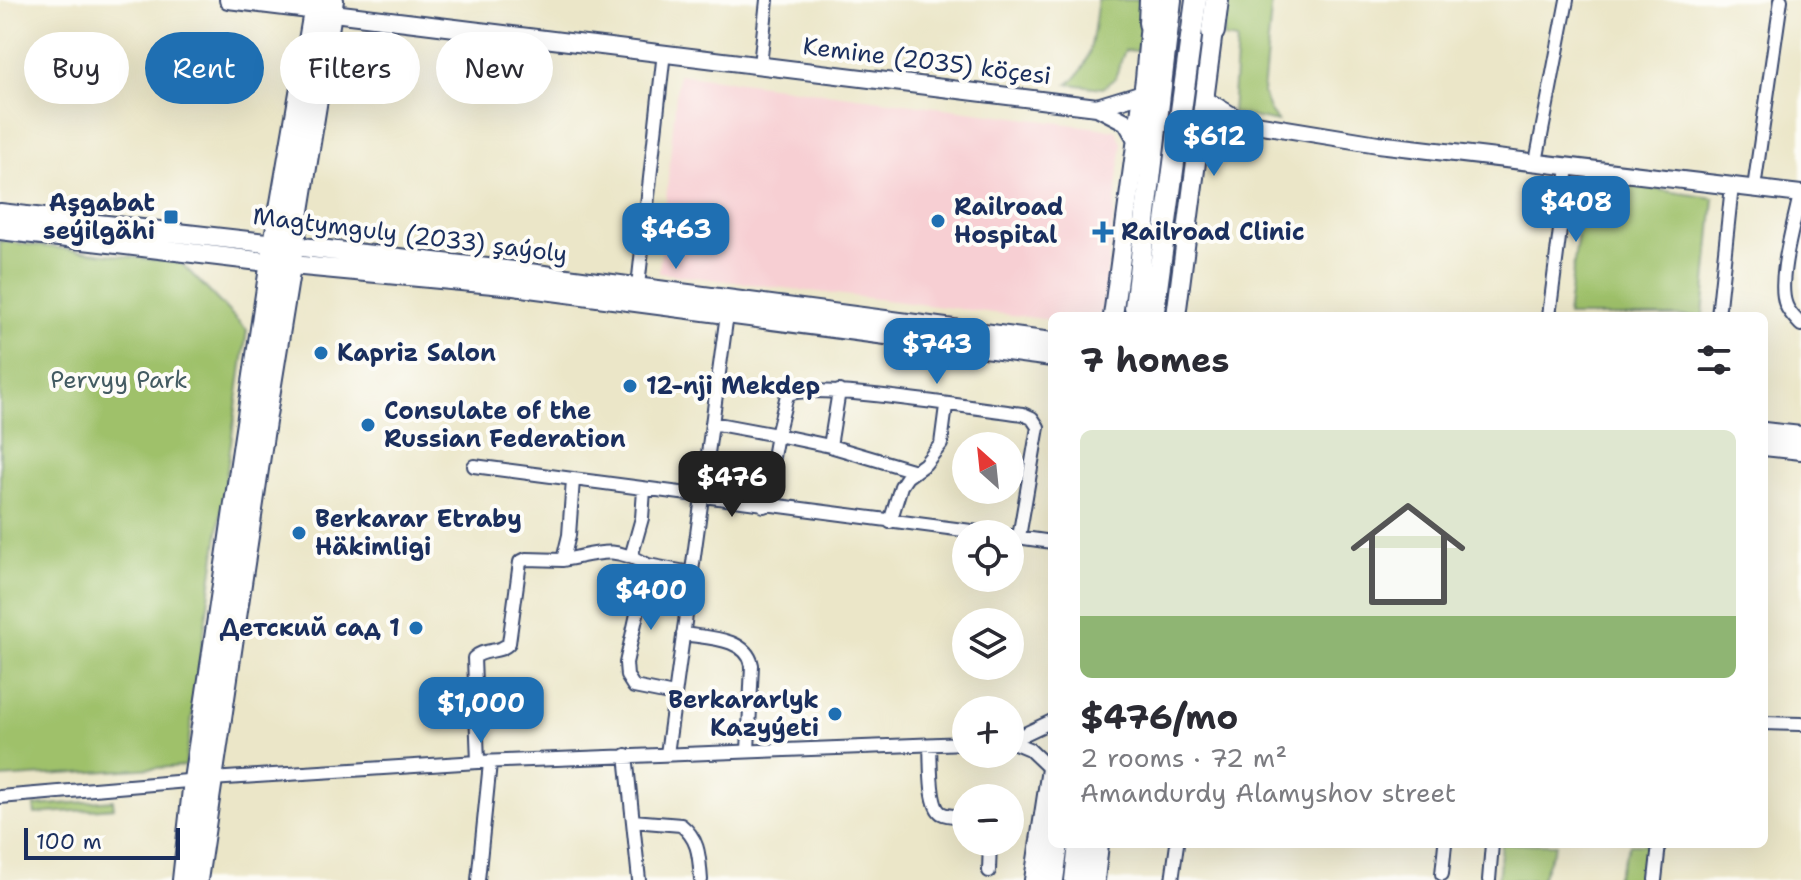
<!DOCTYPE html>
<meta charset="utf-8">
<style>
:root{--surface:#fff;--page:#f2f2f3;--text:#2b2b33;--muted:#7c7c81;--accent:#1f6fb2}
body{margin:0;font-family:"Shantell Sans",sans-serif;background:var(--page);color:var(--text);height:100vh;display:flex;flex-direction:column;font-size:30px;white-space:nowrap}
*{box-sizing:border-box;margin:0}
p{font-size:26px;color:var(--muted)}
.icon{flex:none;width:44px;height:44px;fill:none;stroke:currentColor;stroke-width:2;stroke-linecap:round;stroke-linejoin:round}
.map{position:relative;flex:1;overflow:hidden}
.side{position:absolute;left:1048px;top:312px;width:720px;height:536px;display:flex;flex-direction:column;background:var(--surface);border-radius:12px;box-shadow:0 8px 32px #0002}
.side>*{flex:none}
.banner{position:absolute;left:24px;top:32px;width:760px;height:72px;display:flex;gap:16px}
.needle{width:52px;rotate:333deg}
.buttons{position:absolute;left:952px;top:432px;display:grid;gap:16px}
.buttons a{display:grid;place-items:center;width:72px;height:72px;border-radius:50%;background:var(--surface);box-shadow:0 8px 32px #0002;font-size:40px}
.scale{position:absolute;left:24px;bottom:20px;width:156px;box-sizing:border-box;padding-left:8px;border:4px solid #1b2f5e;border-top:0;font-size:22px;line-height:28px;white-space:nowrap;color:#1b2f5e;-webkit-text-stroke:6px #fdfcf7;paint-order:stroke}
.price{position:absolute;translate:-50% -68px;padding:0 18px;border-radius:16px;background:var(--accent);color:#fff;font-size:26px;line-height:52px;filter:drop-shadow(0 2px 4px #0008)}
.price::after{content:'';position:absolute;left:50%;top:48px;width:24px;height:18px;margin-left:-12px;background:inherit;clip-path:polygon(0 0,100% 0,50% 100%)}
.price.current{background:#222;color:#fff}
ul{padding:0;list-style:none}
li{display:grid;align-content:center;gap:16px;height:424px;padding:0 32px}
li span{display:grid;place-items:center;height:248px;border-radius:12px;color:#555}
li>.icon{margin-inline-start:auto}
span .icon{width:144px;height:144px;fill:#fffc;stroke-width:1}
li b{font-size:34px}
h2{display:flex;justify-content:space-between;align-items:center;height:96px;padding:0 32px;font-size:34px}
.pill{padding:0 28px;border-radius:36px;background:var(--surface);box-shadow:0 8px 32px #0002;font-size:28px;line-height:72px}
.pill.current{background:var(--accent);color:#fff}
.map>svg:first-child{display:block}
</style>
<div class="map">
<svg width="1801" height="880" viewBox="0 0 1801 880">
<rect width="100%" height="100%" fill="#fdfcf7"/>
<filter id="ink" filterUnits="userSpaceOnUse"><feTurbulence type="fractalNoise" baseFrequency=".0125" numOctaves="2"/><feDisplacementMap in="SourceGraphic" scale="16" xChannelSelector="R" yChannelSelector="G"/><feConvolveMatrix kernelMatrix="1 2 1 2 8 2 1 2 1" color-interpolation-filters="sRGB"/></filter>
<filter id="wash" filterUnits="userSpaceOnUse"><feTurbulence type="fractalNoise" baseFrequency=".006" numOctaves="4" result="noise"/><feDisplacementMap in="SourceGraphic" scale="32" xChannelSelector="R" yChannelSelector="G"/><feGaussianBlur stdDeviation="1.8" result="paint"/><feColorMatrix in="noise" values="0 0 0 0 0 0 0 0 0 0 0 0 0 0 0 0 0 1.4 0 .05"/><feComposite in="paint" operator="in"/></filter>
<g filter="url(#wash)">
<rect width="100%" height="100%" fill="#ebe6c8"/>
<path fill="#f7cfd3" d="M 678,74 L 1116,130 L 1122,143 L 1103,311 L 1098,316 L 1052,316 L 1052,320 L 659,273 Z"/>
<path fill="#9fc16a" stroke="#5d7864" stroke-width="2" d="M 1098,0 L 1144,0 L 1138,51 L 1125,50 L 1115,78 L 1103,88 L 1068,84 C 1094,68 1093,27 1098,0 Z
M 1229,0 L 1272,0 L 1263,93 L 1269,110 L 1278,122 L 1232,113 L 1237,40 L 1223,38 Z
M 1585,179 L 1714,198 L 1703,316 L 1567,316 Z
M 0,241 L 181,263 L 247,330 L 185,766 L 0,778 Z
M 113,800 L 114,808 L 35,814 L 34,806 Z
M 1502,844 L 1556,844 L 1541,880 L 1498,880 Z
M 1630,844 L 1648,844 L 1644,880 L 1615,880 Z"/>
</g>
<g filter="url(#ink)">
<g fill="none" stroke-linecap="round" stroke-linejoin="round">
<g stroke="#3a4a6e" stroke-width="16">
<path id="minor" d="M 760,65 L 767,0
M 1536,162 L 1567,0
M 1754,188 L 1781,0
M 1800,194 C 1795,221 1776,281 1786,305 C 1789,313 1796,319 1801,325
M 637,295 L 664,52
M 1549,316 L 1568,167
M 1718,316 L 1732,186
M 839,391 L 830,446 L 915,471
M 712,423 L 777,435 L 787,395 C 810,381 985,410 1023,414 L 1032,418 L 1038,427 L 1019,537
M 474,466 L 994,534
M 764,506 L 777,435 L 830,446
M 890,522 L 901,486 L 907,477 L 925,464 L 941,444 L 946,406
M 1010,536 L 1052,542
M 631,557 L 642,518 L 644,490
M 563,560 C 602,553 610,545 648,565
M 683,634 C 706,638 746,637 752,665 L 748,751
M 674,695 L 634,687 L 627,676 L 626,663 L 648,565 L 691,573
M 1764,723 L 1801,724
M 1010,741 L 1029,749 L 1052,771
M 1010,741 L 1052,721
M 930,745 C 931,760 929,805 941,813 C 948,817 958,816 966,816
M 667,754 L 727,314
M 626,755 L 639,880
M 478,762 L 474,658 C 483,648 500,654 509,643 L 520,562 L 526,559 L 563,560 L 569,535 L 573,480
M 0,797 L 211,779 L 478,762 L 966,743
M 633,821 L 681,825 C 700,840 699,858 701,880
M 989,871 L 990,842
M 1442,874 L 1445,844
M 478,880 L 490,763
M 1172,880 L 1177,844
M 1489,880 L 1492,844
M 1655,880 L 1659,844"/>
</g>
<g stroke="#3a4a6e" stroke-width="20">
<path id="tertiary" d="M 228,0 L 1097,107 L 1143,93
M 1204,99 L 1243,122
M 1097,107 L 1126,122 L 1137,141
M 1198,137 L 1243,122 L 1378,144 L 1801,194"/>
</g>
<g stroke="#3a4a6e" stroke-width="22">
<path id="secondary" d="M 0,213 L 514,271 L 1052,342
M 0,230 L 292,265 L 514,286 L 1052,357
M 1113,316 L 1145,79 L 1150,23
M 1176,316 L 1213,31
M 1764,432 L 1801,436
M 1764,446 L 1801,450"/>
</g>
<g stroke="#3a4a6e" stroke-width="24">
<path id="primary" d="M 1135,308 L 1171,0
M 1154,311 L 1196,0
M 183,880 L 194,780 L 271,261 L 316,0
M 197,880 L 266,415 L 333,0
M 1035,880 L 1052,769
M 1053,880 L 1058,844
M 1075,880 L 1079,844
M 1094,880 L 1098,844"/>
</g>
<g stroke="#3a4a6e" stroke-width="26">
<path id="trunk" d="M 1150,23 L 1151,0
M 1213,31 L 1217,0"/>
</g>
<use href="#minor" stroke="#fff" stroke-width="12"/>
<use href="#tertiary" stroke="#fff" stroke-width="16"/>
<use href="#secondary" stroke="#fff" stroke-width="18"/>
<use href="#primary" stroke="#fff" stroke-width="20"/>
<use href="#trunk" stroke="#fff" stroke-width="22"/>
</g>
</g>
<g fill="#1f6fb2" stroke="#fdfcf7" stroke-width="3">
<rect x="163" y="209" width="16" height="16" rx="4"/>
<circle cx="938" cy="221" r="8"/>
<path d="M1099 220h8v8h8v8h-8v8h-8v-8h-8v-8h8z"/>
<circle cx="321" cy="353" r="8"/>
<circle cx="630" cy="386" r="8"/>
<circle cx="368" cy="425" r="8"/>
<circle cx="299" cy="533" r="8"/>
<circle cx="416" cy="628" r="8"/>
<circle cx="835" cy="714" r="8"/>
</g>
<g text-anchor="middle" stroke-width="8" stroke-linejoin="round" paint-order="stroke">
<g font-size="24" fill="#1b2f5e" stroke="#fdfcf7">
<text transform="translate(927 61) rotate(7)" y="8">Kemine (2035) köçesi</text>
<text transform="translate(410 235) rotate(7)" y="8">Magtymguly (2033) şaýoly</text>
</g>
<g font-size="24" font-weight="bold" fill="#1b2f5e" stroke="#fdfcf7" text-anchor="start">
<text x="155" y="211" text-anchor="end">Aşgabat<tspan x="155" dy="28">seýilgähi</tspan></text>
<text x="954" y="215">Railroad<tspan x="954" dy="28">Hospital</tspan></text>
<text x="1121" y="240">Railroad Clinic</text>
<text x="337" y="361">Kapriz Salon</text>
<text x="646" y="394">12-nji Mekdep</text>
<text x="384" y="419">Consulate of the<tspan x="384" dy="28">Russian Federation</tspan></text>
<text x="315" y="527">Berkarar Etraby<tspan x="315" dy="28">Häkimligi</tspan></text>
<text x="400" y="636" text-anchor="end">Детский сад 1</text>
<text x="819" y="708" text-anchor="end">Berkararlyk<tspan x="819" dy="28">Kazyýeti</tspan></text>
</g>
<g font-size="24" fill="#435b62" stroke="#fdfcf7">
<text x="119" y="388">Pervyy Park</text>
</g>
</g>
</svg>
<div class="buttons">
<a><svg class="needle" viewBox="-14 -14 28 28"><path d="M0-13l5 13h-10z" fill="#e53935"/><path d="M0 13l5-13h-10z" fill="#7c7c81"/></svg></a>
<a><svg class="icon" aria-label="locate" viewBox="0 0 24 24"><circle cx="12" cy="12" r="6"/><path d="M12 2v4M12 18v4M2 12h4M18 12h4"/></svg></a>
<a><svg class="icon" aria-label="layers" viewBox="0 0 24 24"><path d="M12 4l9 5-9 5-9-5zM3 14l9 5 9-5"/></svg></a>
<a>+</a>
<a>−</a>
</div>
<div class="scale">100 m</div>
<b class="price" style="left:1214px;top:178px">$612</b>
<b class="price" style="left:1576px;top:244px">$408</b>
<b class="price" style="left:676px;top:271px">$463</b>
<b class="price" style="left:937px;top:386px">$743</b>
<b class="price current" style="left:732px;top:519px">$476</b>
<b class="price" style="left:651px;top:632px">$400</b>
<b class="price" style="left:481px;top:745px">$1,000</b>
<div class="banner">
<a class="pill">Buy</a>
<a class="pill current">Rent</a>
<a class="pill">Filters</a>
<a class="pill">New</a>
</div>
<section class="side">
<h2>7 homes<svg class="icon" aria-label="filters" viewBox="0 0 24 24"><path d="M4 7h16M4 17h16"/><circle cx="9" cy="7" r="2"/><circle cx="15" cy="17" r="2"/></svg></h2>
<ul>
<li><span style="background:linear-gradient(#dfe7d0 75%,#8fb573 0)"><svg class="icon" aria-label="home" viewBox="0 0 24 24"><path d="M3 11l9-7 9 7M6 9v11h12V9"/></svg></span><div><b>$476/mo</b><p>2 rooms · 72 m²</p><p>Amandurdy Alamyshov street</p></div></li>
</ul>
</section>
</div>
